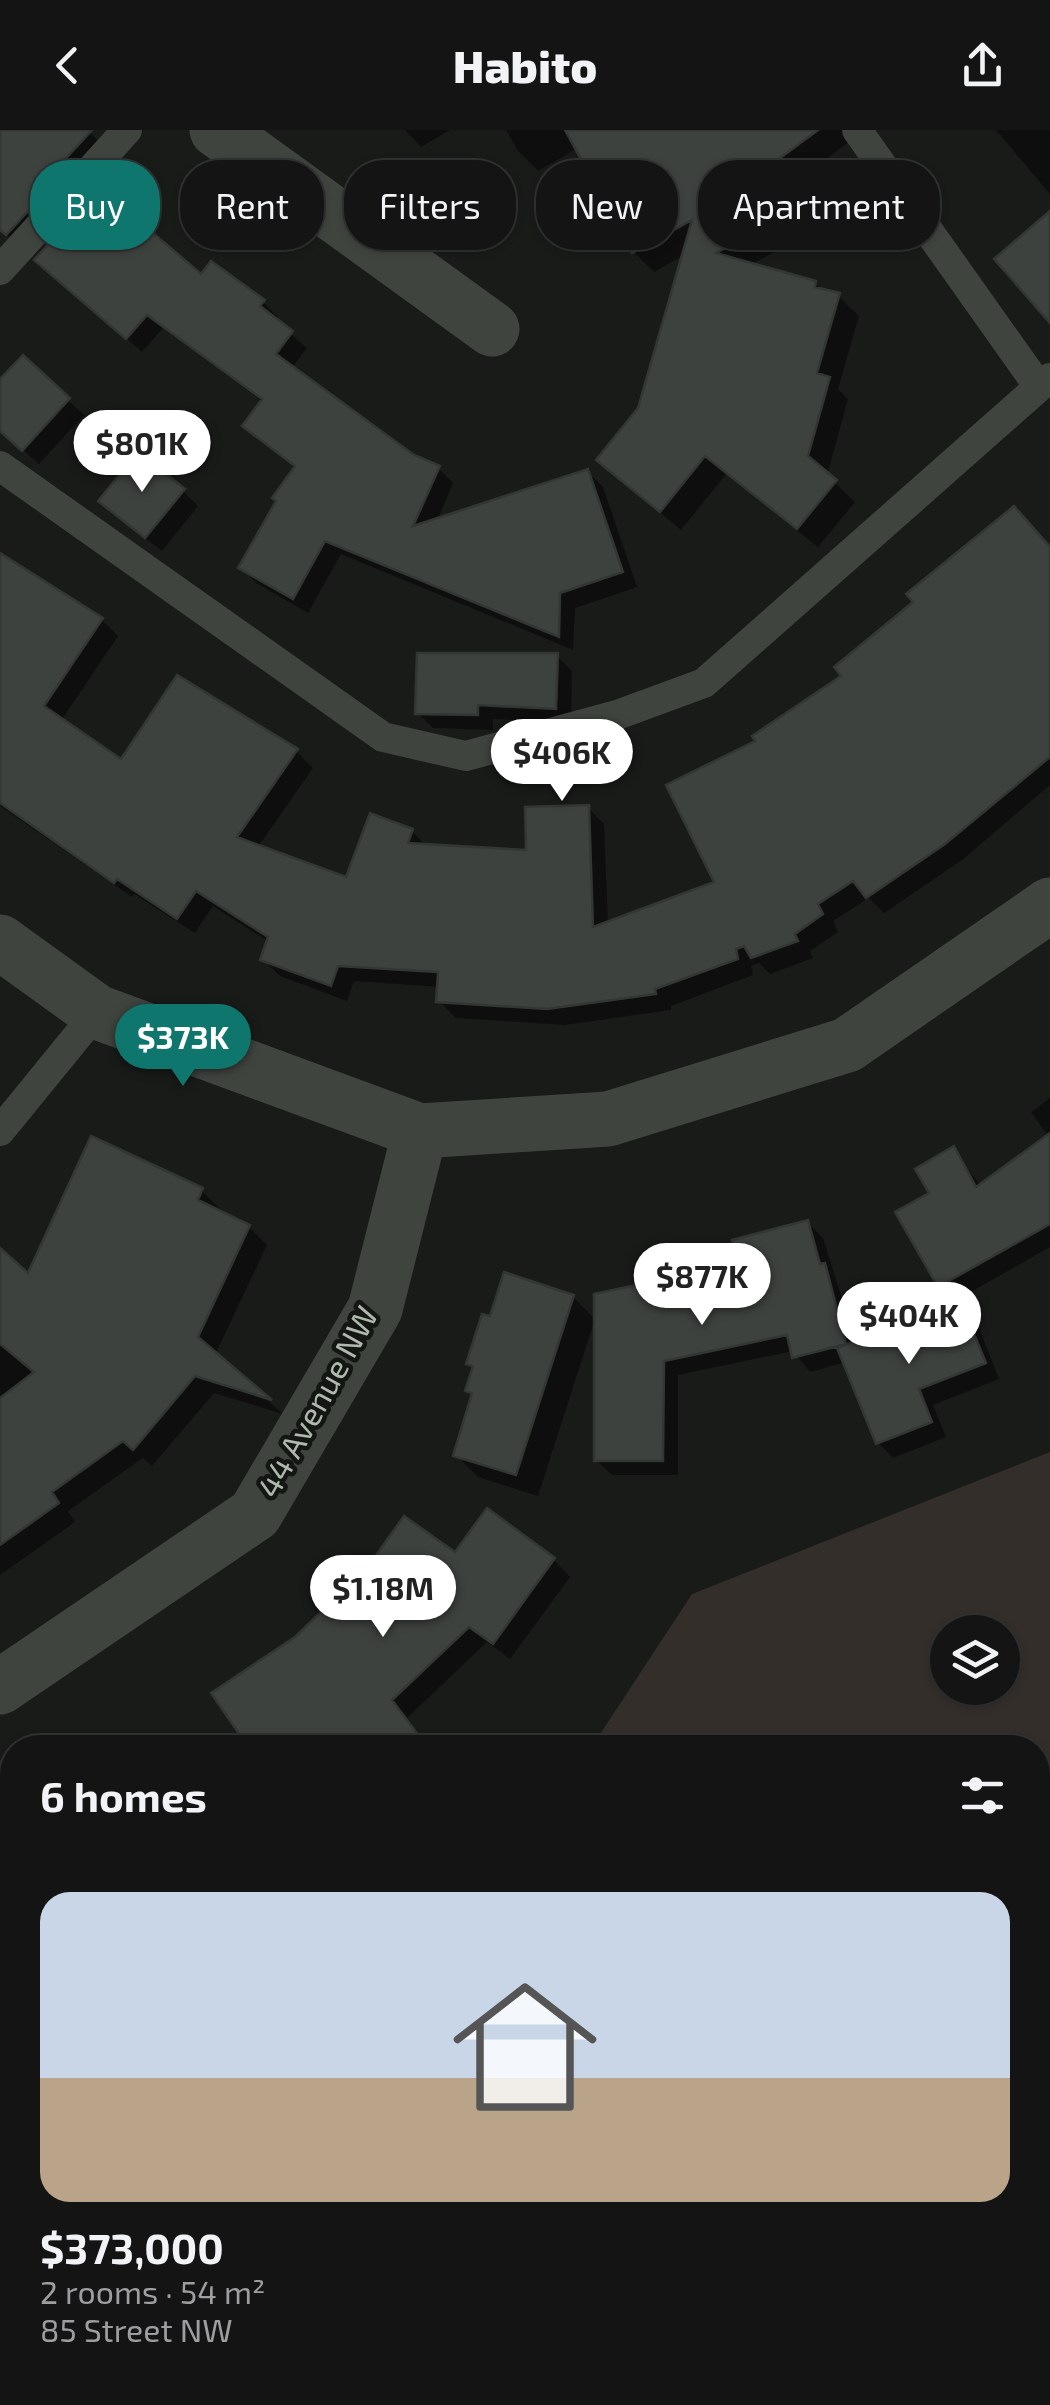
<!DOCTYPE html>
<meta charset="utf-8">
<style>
:root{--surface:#131413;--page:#1c1d1c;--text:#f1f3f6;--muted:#9d9ea0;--line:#323333;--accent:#0f766e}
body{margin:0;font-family:"Exo 2",sans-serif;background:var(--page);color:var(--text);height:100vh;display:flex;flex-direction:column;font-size:38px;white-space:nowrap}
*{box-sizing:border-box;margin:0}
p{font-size:32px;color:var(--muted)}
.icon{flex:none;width:55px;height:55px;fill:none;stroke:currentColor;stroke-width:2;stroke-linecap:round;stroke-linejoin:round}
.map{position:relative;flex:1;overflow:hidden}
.panel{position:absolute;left:0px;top:1605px;width:1050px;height:670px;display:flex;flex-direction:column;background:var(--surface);border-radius:40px 40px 0 0;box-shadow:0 2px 8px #0004,0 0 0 2px var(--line)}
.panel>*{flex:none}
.top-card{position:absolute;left:30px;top:30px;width:990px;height:90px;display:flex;gap:20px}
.buttons{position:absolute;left:930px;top:1485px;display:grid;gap:20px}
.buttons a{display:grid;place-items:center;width:90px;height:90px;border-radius:50%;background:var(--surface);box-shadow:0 2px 8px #0004,0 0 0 2px var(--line);font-size:50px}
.price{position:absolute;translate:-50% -85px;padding:0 22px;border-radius:35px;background:#fff;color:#222;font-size:32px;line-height:65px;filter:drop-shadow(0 2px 5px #0008)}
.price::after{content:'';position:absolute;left:50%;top:60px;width:30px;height:22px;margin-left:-15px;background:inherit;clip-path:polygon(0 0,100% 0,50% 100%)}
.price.selected{background:var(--accent);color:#fff}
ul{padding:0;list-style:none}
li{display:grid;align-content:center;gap:20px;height:530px;padding:0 40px}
li span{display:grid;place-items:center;height:310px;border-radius:30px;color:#555}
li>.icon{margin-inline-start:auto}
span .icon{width:180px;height:180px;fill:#fffc;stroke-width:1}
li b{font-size:42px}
h2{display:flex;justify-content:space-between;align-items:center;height:120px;padding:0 40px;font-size:42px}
.tag{padding:0 35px;border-radius:40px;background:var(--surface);box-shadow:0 2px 8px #0004,0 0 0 2px var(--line);font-size:35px;line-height:90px}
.tag.selected{background:var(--accent);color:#fff}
header{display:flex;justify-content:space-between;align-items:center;height:130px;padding:0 40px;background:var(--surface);font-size:45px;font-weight:800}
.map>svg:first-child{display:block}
</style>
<header><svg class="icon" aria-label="back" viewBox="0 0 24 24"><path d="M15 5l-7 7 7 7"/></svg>Habito<svg class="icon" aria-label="share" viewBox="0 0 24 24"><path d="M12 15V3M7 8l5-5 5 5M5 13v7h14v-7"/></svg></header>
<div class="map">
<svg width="1050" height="2275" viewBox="0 0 1050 2275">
<defs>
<pattern id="forest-firs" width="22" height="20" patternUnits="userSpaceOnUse" patternTransform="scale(2.5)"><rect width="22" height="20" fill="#342e2b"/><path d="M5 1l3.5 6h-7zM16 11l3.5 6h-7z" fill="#4f4a47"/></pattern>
</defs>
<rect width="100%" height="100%" fill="#191b19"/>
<path fill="#342e2b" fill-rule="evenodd" d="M 1050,1322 L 1050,1676 L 1038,1686 L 1038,1618 L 591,1618 L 692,1464 ZM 948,1502 L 1002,1502 L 1002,1558 L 948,1558 Z
M 12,2112 L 12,2262 L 280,2263 L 262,2275 L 0,2275 L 0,2121 Z"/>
<path fill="url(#forest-firs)" d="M 1050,1676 L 1050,2036 L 1038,2045 L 1038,1686 Z
M 280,2262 L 744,2262 L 744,2263 L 727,2275 L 262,2275 Z"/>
<path fill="#0007" d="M 7,0 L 87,0 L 107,19 L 25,120 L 0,99 L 0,8 Z
M 405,0 L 450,0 L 421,17 Z
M 506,0 L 846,0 L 853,9 L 791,55 L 815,101 L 750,135 L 815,153 L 824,162 L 838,166 L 859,186 L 838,259 L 848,269 L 827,345 L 855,372 L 818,417 L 726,344 L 681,400 L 599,330 L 640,279 L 684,125 L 654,142 L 634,122 L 578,18 L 538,41 L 518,21 Z
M 996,0 L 1050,0 L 1050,64 Z
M 139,109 L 202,148 L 263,172 L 278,187 L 276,191 L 307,218 L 291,239 L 412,327 L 438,338 L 453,353 L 437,391 L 587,341 L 603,357 L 637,457 L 575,478 L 573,520 L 341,424 L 308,483 L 256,453 L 241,437 L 296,338 L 245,296 L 263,272 L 163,198 L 142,222 L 53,145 Z
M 0,253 L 68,270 L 84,285 L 39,334 L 0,299 Z
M 183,361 L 198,376 L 162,421 L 117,386 Z
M 1050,418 L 1050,655 L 962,730 L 884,783 L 869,768 L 833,791 L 838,802 L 810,821 L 813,828 L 770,844 L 759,833 L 751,836 L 753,845 L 671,876 L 671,880 L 565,895 L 456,888 L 439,871 L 440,857 L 354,851 L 347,871 L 280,846 L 263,830 L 269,812 L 213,776 L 195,803 L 134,764 L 132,767 L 0,676 L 0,423 L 102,490 L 118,506 L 61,591 L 122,632 L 177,548 L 296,621 L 313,638 L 258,717 L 348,750 L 412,701 L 427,717 L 529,723 L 588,678 L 604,694 L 608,794 L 718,753 L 759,612 Z
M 557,526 L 572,541 L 571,593 L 493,589 L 493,600 L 433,598 L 418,583 Z
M 1050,968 L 1050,1117 L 957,1170 L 975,1188 L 999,1249 L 933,1275 L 946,1307 L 893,1328 L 878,1312 L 846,1232 L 810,1242 L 793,1221 L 678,1245 L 678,1345 L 612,1345 L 596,1330 L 663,1152 L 808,1093 L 823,1108 L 856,1213 L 957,1173 L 940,1156 L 932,1064 L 953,1020 L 981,1056 L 1049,1007 L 1031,982 Z
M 92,1009 L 202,1061 L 220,1079 L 218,1082 L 249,1097 L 267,1115 L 215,1225 L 283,1284 L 214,1263 L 152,1336 L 143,1328 L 68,1381 L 75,1392 L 0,1445 L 0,1134 L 29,1147 Z
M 573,1167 L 595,1189 L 538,1366 L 478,1347 L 456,1325 L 474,1267 L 468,1260 L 475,1239 L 469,1233 L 492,1189 Z
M 456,1426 L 554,1430 L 570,1447 L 510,1529 L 487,1512 L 407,1588 L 429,1618 L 230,1618 Z
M 12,1706 L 12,1969 L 0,1951 L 0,1715 Z"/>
<path fill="#3e423e" stroke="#333734" stroke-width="2.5" d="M 0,0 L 92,0 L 59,36 L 65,41 L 6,105 L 0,100 Z
M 565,0 L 818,0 L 772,34 L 797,80 L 716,123 L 816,151 L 815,157 L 840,163 L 817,243 L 830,247 L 808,326 L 837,350 L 797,399 L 705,326 L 660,382 L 596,330 L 638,278 L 692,90 L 632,123 Z
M 93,65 L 139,105 L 146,97 L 201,144 L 211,131 L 265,170 L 260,176 L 293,201 L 276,224 L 414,325 L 440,336 L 413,396 L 588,339 L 623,442 L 560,463 L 559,507 L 325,411 L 293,469 L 238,438 L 276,371 L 272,368 L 295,336 L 242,296 L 262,269 L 147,185 L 126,209 L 34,130 Z
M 1050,81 L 1050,193 L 994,129 Z
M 23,225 L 70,268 L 22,321 L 0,301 L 0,249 Z
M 138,322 L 185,359 L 145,408 L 98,371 Z
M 1014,376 L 1050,417 L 1050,627 L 945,714 L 866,768 L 853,751 L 818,774 L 823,784 L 795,804 L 798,811 L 751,828 L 744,816 L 736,819 L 738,829 L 655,859 L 656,864 L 547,879 L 436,872 L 438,842 L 338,836 L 331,856 L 260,830 L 268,807 L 196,761 L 177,789 L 117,749 L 114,753 L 0,673 L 0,423 L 103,488 L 44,576 L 121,629 L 177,545 L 298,619 L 237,707 L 346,747 L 370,683 L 413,699 L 408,713 L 526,720 L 525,677 L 589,675 L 593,797 L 714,752 L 666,655 L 755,611 L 752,606 L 841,546 L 834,537 L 913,472 L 906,464 Z
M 417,523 L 558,523 L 556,579 L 478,575 L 478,585 L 415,584 Z
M 1050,1003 L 1050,1094 L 938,1157 L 895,1082 L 929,1063 L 915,1039 L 954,1016 L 976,1057 Z
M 91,1006 L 203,1058 L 198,1070 L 250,1095 L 198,1207 L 272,1270 L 195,1246 L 133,1320 L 123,1311 L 52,1362 L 59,1373 L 0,1415 L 0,1268 L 34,1242 L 0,1214 L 0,1118 L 28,1143 Z
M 808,1090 L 820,1134 L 825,1133 L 846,1214 L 792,1228 L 787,1205 L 664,1231 L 663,1331 L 594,1331 L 594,1164 L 660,1150 L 657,1136 L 734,1120 L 732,1110 Z
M 504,1142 L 574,1165 L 516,1345 L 453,1326 L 472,1263 L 465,1261 L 473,1236 L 466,1234 L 482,1184 L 490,1186 Z
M 960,1170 L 986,1233 L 919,1259 L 932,1292 L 876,1314 L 837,1218 Z
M 487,1378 L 555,1428 L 493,1514 L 469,1497 L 392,1570 L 428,1618 L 249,1618 L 211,1563 L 295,1507 L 367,1438 L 404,1386 L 455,1422 Z"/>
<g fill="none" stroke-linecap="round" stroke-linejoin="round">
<path stroke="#40443f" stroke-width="30" d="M 857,0 L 1039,257 L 1050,248
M 0,140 L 127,0
M 0,336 L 383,607 L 466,626 L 617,585 L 704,553 L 1039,257
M 0,1001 L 97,882"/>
<path stroke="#40443f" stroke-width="55" d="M 217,0 L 492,199
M 0,812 L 97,882 L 420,1001
M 0,1557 L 255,1384 L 375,1179 L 420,1001 L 608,989 L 847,915 L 1050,775"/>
<path stroke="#687067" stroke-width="55" d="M 1038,2107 L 1050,2095
M 1038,2208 L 1050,2199
M 852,2275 L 866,2262
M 941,2275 L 959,2262"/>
</g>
<g text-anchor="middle" stroke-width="9" stroke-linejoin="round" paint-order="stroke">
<g font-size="32" fill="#afb9ad" stroke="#141614">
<text transform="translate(318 1272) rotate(-61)" y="11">44 Avenue NW</text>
</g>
</g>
</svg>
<div class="buttons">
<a><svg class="icon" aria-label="layers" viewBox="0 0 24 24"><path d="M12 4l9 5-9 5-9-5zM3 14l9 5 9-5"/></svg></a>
</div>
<b class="price" style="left:142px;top:365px">$801K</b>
<b class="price" style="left:562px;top:674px">$406K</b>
<b class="price selected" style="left:183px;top:959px">$373K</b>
<b class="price" style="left:702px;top:1198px">$877K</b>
<b class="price" style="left:909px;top:1237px">$404K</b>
<b class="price" style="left:383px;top:1510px">$1.18M</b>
<div class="top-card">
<a class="tag selected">Buy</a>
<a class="tag">Rent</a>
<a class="tag">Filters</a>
<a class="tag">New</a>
<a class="tag">Apartment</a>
</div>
<section class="panel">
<h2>6 homes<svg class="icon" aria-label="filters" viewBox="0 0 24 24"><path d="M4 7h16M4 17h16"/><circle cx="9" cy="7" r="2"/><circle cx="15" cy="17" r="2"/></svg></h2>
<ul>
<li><span style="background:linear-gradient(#c9d6e8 60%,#b9a48a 0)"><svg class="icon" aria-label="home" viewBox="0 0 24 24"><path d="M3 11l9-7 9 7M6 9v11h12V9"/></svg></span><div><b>$373,000</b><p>2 rooms · 54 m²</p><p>85 Street NW</p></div></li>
</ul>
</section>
</div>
